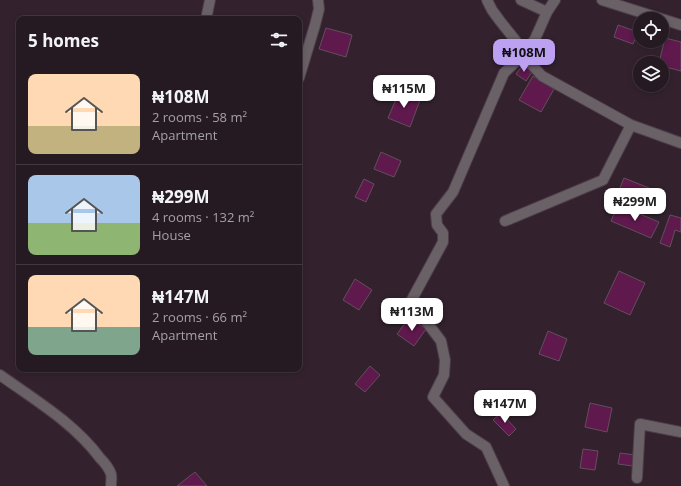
<!DOCTYPE html>
<meta charset="utf-8">
<style>
:root{--surface:#261a22;--page:#32272f;--text:#f1f3f6;--muted:#a4a1a5;--line:#423840;--accent:#bca0f2}
body{margin:0;font-family:"Open Sans",sans-serif;background:var(--page);color:var(--text);height:100vh;display:flex;flex-direction:column;font-size:15px;white-space:nowrap}
*{box-sizing:border-box;margin:0}
p{font-size:13px;color:var(--muted)}
.icon{flex:none;width:22px;height:22px;fill:none;stroke:currentColor;stroke-width:2;stroke-linecap:round;stroke-linejoin:round}
.map{position:relative;flex:1;overflow:hidden}
.drawer{position:absolute;left:16px;top:16px;width:286px;height:356px;display:flex;flex-direction:column;background:var(--surface);border-radius:8px;box-shadow:0 2px 6px #0003,0 0 0 1px var(--line)}
.drawer>*{flex:none}
.controls{position:absolute;left:633px;top:12px;display:grid;gap:8px}
.controls a{display:grid;place-items:center;width:36px;height:36px;border-radius:50%;background:var(--surface);box-shadow:0 2px 6px #0003,0 0 0 1px var(--line);font-size:20px}
.price{position:absolute;translate:-50% -34px;padding:0 9px;border-radius:8px;background:#fff;color:#222;font-size:13px;line-height:26px;filter:drop-shadow(0 1px 2px #0008)}
.price::after{content:'';position:absolute;left:50%;top:24px;width:12px;height:9px;margin-left:-6px;background:inherit;clip-path:polygon(0 0,100% 0,50% 100%)}
.price.active{background:var(--accent);color:#111}
ul{padding:0;list-style:none}
li{display:flex;align-items:center;gap:12px;height:100px;padding:0 12px}
li+li{border-top:1px solid var(--line)}
li span{display:grid;place-items:center;flex:none;width:112px;height:80px;border-radius:8px;color:#555}
li>.icon{margin-inline-start:auto}
span .icon{width:48px;height:48px;fill:#fffc;stroke-width:1}
li b{font-size:17px}
h2{display:flex;justify-content:space-between;align-items:center;height:48px;padding:0 12px;font-size:17px}
.map>svg:first-child{display:block}
</style>
<div class="map">
<svg width="681" height="486" viewBox="0 0 681 486">
<rect width="100%" height="100%" fill="#33222e"/>
<path fill="#5f194d" stroke="#624f5c" d="M 618,25 L 638,32 L 633,44 L 614,37 Z
M 326,28 L 352,35 L 346,57 L 319,49 Z
M 665,38 L 681,42 L 681,71 L 662,66 L 662,63 L 659,63 Z
M 523,65 L 532,72 L 526,81 L 516,74 Z
M 533,76 L 554,89 L 541,112 L 519,100 Z
M 399,92 L 420,100 L 410,127 L 388,118 Z
M 381,152 L 401,161 L 394,177 L 374,169 Z
M 624,178 L 649,188 L 641,209 L 616,198 Z
M 364,179 L 374,184 L 366,202 L 355,197 Z
M 618,205 L 659,222 L 651,238 L 611,221 Z
M 670,215 L 681,218 L 681,232 L 675,230 L 670,247 L 660,243 Z
M 619,271 L 645,283 L 630,315 L 604,303 Z
M 355,279 L 372,290 L 359,310 L 343,300 Z
M 398,300 L 407,306 L 402,314 L 393,308 Z
M 409,318 L 426,329 L 414,346 L 397,334 Z
M 548,331 L 567,339 L 559,361 L 539,354 Z
M 370,366 L 380,375 L 365,392 L 355,384 Z
M 590,403 L 612,408 L 607,432 L 585,427 Z
M 501,413 L 516,429 L 509,436 L 493,420 Z
M 583,449 L 598,451 L 595,470 L 580,468 Z
M 620,453 L 635,455 L 633,466 L 618,464 Z
M 195,472 L 207,486 L 177,486 Z"/>
<g fill="none" stroke-linecap="round" stroke-linejoin="round">
<g stroke="#4e3e49" stroke-width="12">
<path id="minor" d="M 487,0 L 492,10 L 500,21 L 516,41 L 523,55 L 542,76 L 631,125 L 681,143
M 521,0 L 547,12
M 602,0 L 681,25
M 206,19 L 210,0
M 299,78 L 315,25 L 319,9 L 318,0
M 505,221 L 603,180 L 631,125
M 0,375 C 35,400 74,423 100,458 C 104,462 109,468 111,474 C 112,477 111,482 111,486
M 637,478 L 640,424 L 681,432
M 504,486 L 486,447 L 466,434 L 433,397 L 444,375 L 445,360 L 441,341 L 419,312 L 410,303 L 443,242 L 443,233 L 437,225 L 436,214 L 453,192 L 504,73 L 523,55 L 535,39 L 547,12 L 555,0"/>
</g>
<use href="#minor" stroke="#6a6167" stroke-width="10"/>
</g>
</svg>
<div class="controls">
<a><svg class="icon" aria-label="locate" viewBox="0 0 24 24"><circle cx="12" cy="12" r="6"/><path d="M12 2v4M12 18v4M2 12h4M18 12h4"/></svg></a>
<a><svg class="icon" aria-label="layers" viewBox="0 0 24 24"><path d="M12 4l9 5-9 5-9-5zM3 14l9 5 9-5"/></svg></a>
</div>
<b class="price active" style="left:524px;top:73px">₦108M</b>
<b class="price" style="left:404px;top:109px">₦115M</b>
<b class="price" style="left:635px;top:222px">₦299M</b>
<b class="price" style="left:412px;top:332px">₦113M</b>
<b class="price" style="left:505px;top:424px">₦147M</b>
<section class="drawer">
<h2>5 homes<svg class="icon" aria-label="filters" viewBox="0 0 24 24"><path d="M4 7h16M4 17h16"/><circle cx="9" cy="7" r="2"/><circle cx="15" cy="17" r="2"/></svg></h2>
<ul>
<li><span style="background:linear-gradient(#ffd9b3 65%,#c2b280 0)"><svg class="icon" aria-label="home" viewBox="0 0 24 24"><path d="M3 11l9-7 9 7M6 9v11h12V9"/></svg></span><div><b>₦108M</b><p>2 rooms · 58 m²</p><p>Apartment</p></div></li>
<li><span style="background:linear-gradient(#a9c7e8 60%,#8fb573 0)"><svg class="icon" aria-label="home" viewBox="0 0 24 24"><path d="M3 11l9-7 9 7M6 9v11h12V9"/></svg></span><div><b>₦299M</b><p>4 rooms · 132 m²</p><p>House</p></div></li>
<li><span style="background:linear-gradient(#ffd9b3 65%,#7fa58c 0)"><svg class="icon" aria-label="home" viewBox="0 0 24 24"><path d="M3 11l9-7 9 7M6 9v11h12V9"/></svg></span><div><b>₦147M</b><p>2 rooms · 66 m²</p><p>Apartment</p></div></li>
</ul>
</section>
</div>
